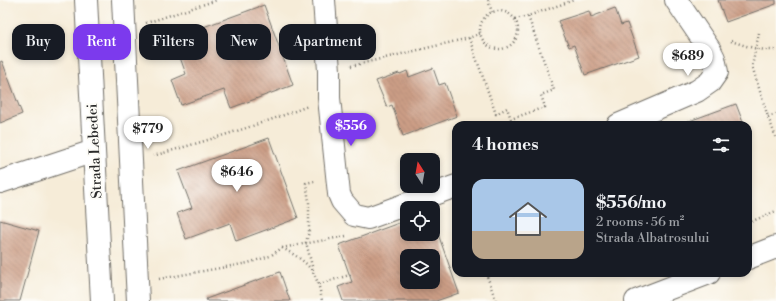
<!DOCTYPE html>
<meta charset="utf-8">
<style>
:root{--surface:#171b24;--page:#242831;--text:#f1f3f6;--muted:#9ea1a6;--line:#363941;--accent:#7c3aed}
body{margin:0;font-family:"Libre Bodoni",serif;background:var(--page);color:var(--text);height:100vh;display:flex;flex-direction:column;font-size:15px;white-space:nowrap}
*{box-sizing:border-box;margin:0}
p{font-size:13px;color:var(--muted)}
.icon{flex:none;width:22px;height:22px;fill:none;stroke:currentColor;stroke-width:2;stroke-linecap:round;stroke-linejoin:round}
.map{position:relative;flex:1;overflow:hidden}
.panel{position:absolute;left:452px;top:121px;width:300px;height:156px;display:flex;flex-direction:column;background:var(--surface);border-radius:12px;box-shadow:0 2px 6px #0003}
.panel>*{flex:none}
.hud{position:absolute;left:12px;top:24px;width:380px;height:36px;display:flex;gap:8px}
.needle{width:26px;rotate:349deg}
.fabs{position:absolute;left:400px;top:153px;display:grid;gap:8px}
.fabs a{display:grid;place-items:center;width:40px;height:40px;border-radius:8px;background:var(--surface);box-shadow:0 2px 6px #0003;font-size:20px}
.price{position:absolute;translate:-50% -34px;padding:0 9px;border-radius:14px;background:#fff;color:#222;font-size:13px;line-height:26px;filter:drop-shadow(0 1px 2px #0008)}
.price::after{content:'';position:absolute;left:50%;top:24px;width:12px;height:9px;margin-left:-6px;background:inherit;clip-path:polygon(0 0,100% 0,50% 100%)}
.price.on{background:var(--accent);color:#fff}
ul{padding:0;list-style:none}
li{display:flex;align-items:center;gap:12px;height:100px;padding:0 20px}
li+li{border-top:1px solid var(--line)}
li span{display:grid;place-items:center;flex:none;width:112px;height:80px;border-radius:12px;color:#555}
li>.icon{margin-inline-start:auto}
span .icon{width:48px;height:48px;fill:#fffc;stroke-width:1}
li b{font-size:17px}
h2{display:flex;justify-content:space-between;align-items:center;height:48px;padding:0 20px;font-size:17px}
.tag{padding:0 14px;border-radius:12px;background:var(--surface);box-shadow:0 2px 6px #0003;font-size:14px;line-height:36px}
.tag.on{background:var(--accent);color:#fff}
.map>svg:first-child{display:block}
</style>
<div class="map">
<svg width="776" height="301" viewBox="0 0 776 301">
<defs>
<pattern id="building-back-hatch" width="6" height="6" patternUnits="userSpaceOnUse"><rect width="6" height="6" fill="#cc9e86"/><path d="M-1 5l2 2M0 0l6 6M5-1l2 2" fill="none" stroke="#a6816e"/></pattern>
</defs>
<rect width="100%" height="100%" fill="#fdfcf7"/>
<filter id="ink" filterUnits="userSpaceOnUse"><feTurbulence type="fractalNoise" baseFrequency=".025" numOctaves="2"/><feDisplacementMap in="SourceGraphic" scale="8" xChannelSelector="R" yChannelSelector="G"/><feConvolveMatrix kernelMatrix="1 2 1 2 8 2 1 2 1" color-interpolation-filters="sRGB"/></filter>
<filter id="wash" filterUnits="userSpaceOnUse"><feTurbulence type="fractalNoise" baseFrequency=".012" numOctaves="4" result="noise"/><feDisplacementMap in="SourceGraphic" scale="16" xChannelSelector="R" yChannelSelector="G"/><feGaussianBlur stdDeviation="0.9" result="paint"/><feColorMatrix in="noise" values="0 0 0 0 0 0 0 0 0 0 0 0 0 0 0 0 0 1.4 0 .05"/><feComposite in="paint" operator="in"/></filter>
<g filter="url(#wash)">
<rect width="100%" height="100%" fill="#f6ecd8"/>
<g id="blocks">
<path fill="url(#building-back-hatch)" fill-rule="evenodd" d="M 718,0 L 776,0 L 776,4 L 726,22 Z
M 264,5 L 293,85 L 231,108 L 224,90 L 181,105 L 172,80 L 186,74 L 173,38 Z
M 615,8 L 621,25 L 627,23 L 639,56 L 585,75 L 574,45 L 569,47 L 558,21 L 589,11 L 591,17 Z
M 2,61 L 22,114 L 0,123 L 0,62 Z
M 433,68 L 439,85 L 445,83 L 457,116 L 403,136 L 392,105 L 387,107 L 376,81 L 399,73 L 400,74 L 407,71 L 409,77 Z
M 736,104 L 744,125 L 684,125 L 684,123 Z
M 269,138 L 298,218 L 236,241 L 230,223 L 186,239 L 177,213 L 192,208 L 178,171 Z
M 0,220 L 39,231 L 20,301 L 0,301 Z
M 407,220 L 407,234 L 433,234 L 433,220 L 459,293 L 436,301 L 343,301 L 338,287 L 352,282 L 339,245 ZM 407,256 L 433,256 L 433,282 L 407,282 Z
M 280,272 L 290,301 L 207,301 L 206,299 Z"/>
</g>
</g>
<g filter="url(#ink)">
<use href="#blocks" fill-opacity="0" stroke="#726f68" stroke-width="1"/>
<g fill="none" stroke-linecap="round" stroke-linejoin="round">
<g stroke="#726f68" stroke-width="24">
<path id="minor" d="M 86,0 L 102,301
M 123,0 L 138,301
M 324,0 L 329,71 L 329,98 L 339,194 L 342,201 L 354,215 L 368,218 L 456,186
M 618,125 L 697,91 L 710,82 L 717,72 L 714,58 L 710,50 L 676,0
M 0,182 L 94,151
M 748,258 L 776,247
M 636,301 L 709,273"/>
</g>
<path stroke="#726f68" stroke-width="2.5" stroke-dasharray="1 3" stroke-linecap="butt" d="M 488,0 L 492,12
M480 30a19 19 0 1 1 38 0a19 19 0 1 1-38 0Z
M 515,19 L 528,16
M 146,23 L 217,0
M 759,33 L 752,66 L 768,117 L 776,137
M 469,38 L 496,114 L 507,108 L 511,119 L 545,107 L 541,95 L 554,90 L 528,16 L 574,0
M 731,41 C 746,46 760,51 776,50
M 351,66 L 469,38 L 481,33
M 768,117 L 776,114
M 153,156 C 205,141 257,126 308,106
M 748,223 L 776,211
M 282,248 C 309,262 317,271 322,301
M 313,270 L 306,242 L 309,232 L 309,201 L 306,183 L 315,181
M 486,273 L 496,301
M 159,279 L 248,263 L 270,256 L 282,248 L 346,236
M 319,284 L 353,274"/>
<use href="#minor" stroke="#fff" stroke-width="22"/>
</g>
</g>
<g text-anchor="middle" stroke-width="4" stroke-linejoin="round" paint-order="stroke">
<g font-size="14" fill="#2b2b2b" stroke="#fdfcf7">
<text transform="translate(94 151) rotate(-93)" y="5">Strada Lebedei</text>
</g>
</g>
</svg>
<div class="fabs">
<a><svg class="needle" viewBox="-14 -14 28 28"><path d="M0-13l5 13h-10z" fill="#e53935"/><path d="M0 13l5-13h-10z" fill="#9ea1a6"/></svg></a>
<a><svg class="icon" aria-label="locate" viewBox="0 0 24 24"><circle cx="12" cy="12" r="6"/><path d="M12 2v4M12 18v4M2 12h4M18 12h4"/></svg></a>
<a><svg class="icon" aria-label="layers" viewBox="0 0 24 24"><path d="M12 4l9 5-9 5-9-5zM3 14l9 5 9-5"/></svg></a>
</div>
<b class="price" style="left:688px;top:77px">$689</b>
<b class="price on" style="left:351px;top:147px">$556</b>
<b class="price" style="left:148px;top:150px">$779</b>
<b class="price" style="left:237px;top:193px">$646</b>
<div class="hud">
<a class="tag">Buy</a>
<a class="tag on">Rent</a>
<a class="tag">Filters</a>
<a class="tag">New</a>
<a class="tag">Apartment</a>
</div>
<section class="panel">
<h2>4 homes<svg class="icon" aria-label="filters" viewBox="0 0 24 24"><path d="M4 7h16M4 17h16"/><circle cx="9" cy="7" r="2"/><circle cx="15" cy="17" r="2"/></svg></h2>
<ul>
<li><span style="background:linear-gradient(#a9c7e8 65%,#b9a48a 0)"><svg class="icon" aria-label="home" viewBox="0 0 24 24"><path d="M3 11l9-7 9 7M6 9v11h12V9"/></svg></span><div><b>$556/mo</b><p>2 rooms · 56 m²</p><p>Strada Albatrosului</p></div></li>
</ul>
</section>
</div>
